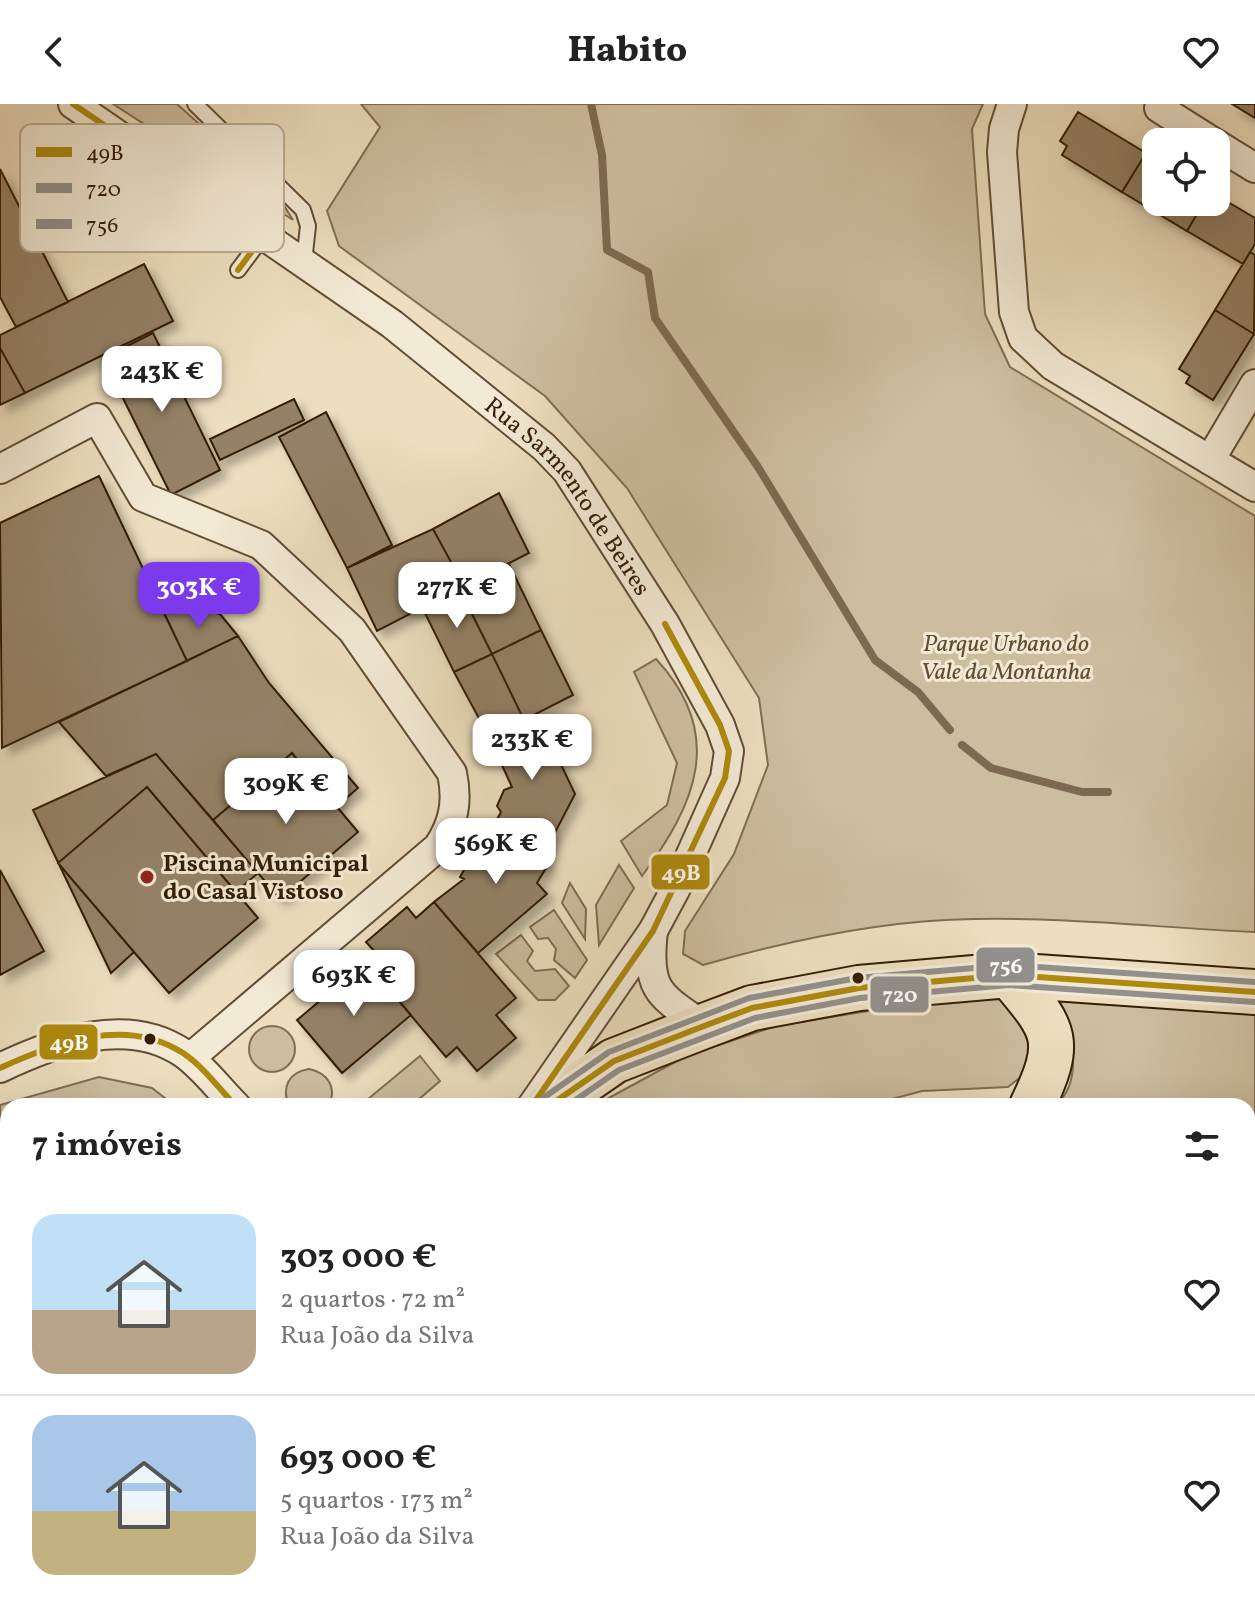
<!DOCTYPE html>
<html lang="pt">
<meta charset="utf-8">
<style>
:root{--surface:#fff;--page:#f2f2f2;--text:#222;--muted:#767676;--line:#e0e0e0;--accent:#7c3aed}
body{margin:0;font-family:Vollkorn,serif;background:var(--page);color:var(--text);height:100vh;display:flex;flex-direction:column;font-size:30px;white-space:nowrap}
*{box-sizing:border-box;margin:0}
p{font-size:26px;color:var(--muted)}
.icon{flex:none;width:44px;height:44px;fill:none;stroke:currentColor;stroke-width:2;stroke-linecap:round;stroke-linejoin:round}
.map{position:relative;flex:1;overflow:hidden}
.panel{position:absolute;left:0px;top:994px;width:1256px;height:512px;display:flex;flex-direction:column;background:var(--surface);border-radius:24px 24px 0 0;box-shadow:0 8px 32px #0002}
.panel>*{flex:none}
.fabs{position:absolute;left:1142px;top:24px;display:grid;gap:16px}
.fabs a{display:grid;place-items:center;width:88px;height:88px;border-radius:16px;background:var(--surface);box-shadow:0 8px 32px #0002;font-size:40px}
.price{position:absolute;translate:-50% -68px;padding:0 18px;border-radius:16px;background:#fff;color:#222;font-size:26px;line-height:52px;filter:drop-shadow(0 2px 4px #0008)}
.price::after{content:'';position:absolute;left:50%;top:48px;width:24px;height:18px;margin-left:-12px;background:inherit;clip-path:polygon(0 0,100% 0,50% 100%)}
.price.on{background:var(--accent);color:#fff}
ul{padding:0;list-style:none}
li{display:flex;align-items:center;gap:24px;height:200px;padding:0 32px}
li+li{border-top:2px solid var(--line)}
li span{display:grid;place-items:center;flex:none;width:224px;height:160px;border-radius:24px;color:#555}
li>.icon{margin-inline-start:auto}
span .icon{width:96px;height:96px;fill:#fffc;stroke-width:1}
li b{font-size:34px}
h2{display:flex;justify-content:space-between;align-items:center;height:96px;padding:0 32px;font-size:34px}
header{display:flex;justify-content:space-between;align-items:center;height:104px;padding:0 32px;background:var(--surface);font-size:36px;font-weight:800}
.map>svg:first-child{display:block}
</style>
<header><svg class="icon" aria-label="back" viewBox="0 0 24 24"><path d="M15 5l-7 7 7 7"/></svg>Habito<svg class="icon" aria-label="heart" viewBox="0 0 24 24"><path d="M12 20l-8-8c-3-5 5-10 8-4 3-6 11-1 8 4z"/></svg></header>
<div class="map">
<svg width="1255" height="1506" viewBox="0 0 1255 1506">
<defs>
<filter id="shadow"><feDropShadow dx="7" dy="7" stdDeviation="4" flood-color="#0004"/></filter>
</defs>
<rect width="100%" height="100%" fill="#ecdebe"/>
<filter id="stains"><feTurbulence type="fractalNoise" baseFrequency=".0025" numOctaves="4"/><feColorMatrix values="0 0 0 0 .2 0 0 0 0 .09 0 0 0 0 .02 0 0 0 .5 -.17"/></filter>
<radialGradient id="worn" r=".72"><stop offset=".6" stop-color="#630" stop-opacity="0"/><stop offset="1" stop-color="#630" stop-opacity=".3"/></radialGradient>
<path fill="#cdbd9f" stroke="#806d52" stroke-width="2" d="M 113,0 L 177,0 L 276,89 L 293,116 Z
M 361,0 L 983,0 L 972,25 L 985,210 L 1010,263 L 1255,412 L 1255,828 C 1162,824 1067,813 974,815 C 883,816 790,836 703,861 L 683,850 L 685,827 L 734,750 L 768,661 L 759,594 L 627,384 L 545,292 L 339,142 L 327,107 L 380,23 Z
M 656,555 C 726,630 696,700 642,772 L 621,737 L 667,701 L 677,659 L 634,568 Z
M 619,761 L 634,784 L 599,841 L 596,801 Z
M 570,779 L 586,805 L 585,835 L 562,799 Z
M 554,806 L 587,856 L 575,874 L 554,856 L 556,845 L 548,834 L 538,835 L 530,823 Z
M 521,831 L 533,847 L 527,857 L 535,867 L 555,865 L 569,882 L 555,896 L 538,896 L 496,850 Z
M 1056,887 L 1255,905 L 1255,1023 L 1248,1023 L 1248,1002 L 1055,1002 C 1088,974 1068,920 1056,887 Z
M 985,888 L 1002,894 L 1034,938 L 1025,970 L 1008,983 L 922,987 L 866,1002 L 594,1002 L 686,952 L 776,922 Z
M249 945a23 23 0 1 1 46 0a23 23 0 1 1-46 0Z
M 420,952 L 440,977 L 411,1002 L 374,1002 L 368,995 Z
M 309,965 C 328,969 338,984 328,1002 L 289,1002 C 281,983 289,968 309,965 Z
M 99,973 L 152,984 L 175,1002 L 8,1002 L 8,1408 L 0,1418 L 0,1001 Z
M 558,1498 L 651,1498 L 636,1506 L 565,1506 Z"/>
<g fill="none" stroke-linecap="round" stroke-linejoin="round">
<path stroke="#7d694f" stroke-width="8" d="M 591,0 L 602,51 L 607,146 L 648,168 L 655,214 L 758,363 L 875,556 L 918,588 L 950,626
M 962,641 L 991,664 L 1082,688 L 1108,688"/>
</g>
<path fill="#948166" stroke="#341d06" stroke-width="2" filter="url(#shadow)" d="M 1232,0 L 1255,0 L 1255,14 Z
M 1078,8 L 1146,49 L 1122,88 L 1062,51 L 1067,42 L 1060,37 Z
M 1146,49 L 1156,55 L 1156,98 L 1204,98 L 1187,127 L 1122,88 Z
M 0,65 L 68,198 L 16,223 L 0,193 Z
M 1216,91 L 1255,114 L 1255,140 L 1243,160 L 1187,127 L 1204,98 L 1216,98 Z
M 1250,148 L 1255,151 L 1254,230 L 1215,206 Z
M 144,160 L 173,217 L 25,289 L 0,244 L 0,231 Z
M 1215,206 L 1254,230 L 1213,296 L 1186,279 L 1190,272 L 1179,265 Z
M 153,229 L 220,366 L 171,391 L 103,254 Z
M 0,244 L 25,289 L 0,301 Z
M 294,295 L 304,316 L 220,356 L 210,335 Z
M 326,308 L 392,441 L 347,464 L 279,333 Z
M 99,372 L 187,557 L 2,644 L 0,419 Z
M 499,389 L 529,449 L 464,482 L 433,425 Z
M 433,425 L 464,482 L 377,527 L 347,464 Z
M 509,460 L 541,526 L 492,550 L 459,484 Z
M 459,484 L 492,550 L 454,568 L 422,503 Z
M 188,501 L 220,510 L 238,532 L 187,557 L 164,509 Z
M 541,526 L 573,591 L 524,616 L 492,550 Z
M 238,532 L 269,579 L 358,684 L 336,703 L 292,649 L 213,716 L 156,650 L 106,672 L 59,618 Z
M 492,550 L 524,616 L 489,633 L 454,568 Z
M 537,610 L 575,690 L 547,744 L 496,717 L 501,708 L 497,702 L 504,686 L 512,683 L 489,633 Z
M 292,649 L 358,728 L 280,795 L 213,716 Z
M 156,650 L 258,769 L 236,788 L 147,683 L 58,759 L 134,848 L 111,869 L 33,706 Z
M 147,683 L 258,814 L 169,889 L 58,759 Z
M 496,717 L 547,744 L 541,754 L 549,759 L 537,779 L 547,790 L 478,849 L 434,798 L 464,775 L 460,773 L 469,757 L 474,760 L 479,751 L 474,748 Z
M 0,766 L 44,847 L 0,871 Z
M 434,798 L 516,894 L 496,911 L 516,934 L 477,967 L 457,943 L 446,953 L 366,858 L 376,849 L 366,838 L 407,803 L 416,814 Z
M 366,858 L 411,911 L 342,969 L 297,916 Z
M 1248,1087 L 1255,1087 L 1255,1166 L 1248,1165 Z
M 8,1166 L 8,1241 L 0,1234 L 0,1175 Z
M 1248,1296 L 1255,1296 L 1255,1356 L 1248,1356 Z
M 328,1498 L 400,1498 L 391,1506 L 335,1506 Z
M 498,1498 L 558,1498 L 565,1506 L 505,1506 Z
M 719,1498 L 849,1498 L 853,1506 L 724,1506 Z
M 849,1498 L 906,1498 L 892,1506 L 853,1506 Z"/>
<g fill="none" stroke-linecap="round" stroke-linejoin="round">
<g stroke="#624d34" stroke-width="18">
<path id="lane" d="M 195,0 L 303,106 L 308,122 L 304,158
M 238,166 L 265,130"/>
</g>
<g stroke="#624d34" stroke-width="32">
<g id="street">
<path id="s1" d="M 73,0 L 392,220 L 544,343 L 567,367 L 665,520 L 720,621 L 729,647 L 725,674 L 675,786 L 653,827 L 532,1002"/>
<path d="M 1012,0 L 1004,25 L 1002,48 L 1014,208 L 1023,234 L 1053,262 L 1255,383"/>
<path d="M 1159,4 L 1213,38"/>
<path d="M 1216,40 L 1255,64"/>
<path d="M 1210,356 L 1255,280"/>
<path d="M 0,365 L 97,314 L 143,393 L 261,441 L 352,526 L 452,669 C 458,697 454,719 438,743 L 190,954"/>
<path d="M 653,827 C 646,887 659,891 704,922"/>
<path d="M 0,964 C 54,938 127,911 183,949 C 203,963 219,985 236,1002"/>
<path d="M 1248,1204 L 1255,1205"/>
<path d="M 1248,1385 L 1255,1385"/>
<path d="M 213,1498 L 216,1502 L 221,1498"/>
<path d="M 425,1506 L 434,1498"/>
<path d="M 951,1506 L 966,1498"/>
</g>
</g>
<g stroke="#341d06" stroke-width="48">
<path id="primary" d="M 1009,871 C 1054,925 1065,934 1032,1002
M 549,1002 L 614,957 L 704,922 L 752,904 L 859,884 L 1009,871 L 1255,888
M 1248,1054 L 1255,1055
M 0,1501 L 8,1491
M 35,1506 L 41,1498
M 81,1506 L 87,1498
M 118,1506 L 123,1498"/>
</g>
<use href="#lane" stroke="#f3ead5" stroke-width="14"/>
<use href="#street" stroke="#f3ead5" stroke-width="28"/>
<use href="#primary" stroke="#ecdebe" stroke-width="44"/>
<g stroke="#f3ead5" stroke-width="12">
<path id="bus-1" d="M 73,0 L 265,130 L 238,166
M 0,964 C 57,938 126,912 183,949 C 204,963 219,985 236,1002
M 534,999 L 653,827 L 725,674 L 729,647 L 720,621 L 665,520
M 549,1002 L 614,957 L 704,922 L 752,904 L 859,884 L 1009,871 L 1255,888"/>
</g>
<g stroke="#f3ead5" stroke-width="12">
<path id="bus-2" d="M 567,1002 L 619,966 L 755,914 L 860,894 L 1009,881 L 1254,898"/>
</g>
<g stroke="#f3ead5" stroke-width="12">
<path id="bus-3" d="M 543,994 L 609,948 L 700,913 L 749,894 L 857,874 L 1009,861 L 1255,878"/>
</g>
<use href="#bus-1" stroke="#ae8a0e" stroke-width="6"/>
<use href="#bus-2" stroke="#92908d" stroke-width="6"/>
<use href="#bus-3" stroke="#92908d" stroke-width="6"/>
</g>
<circle fill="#8f2418" stroke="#f3ead5" stroke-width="3" cx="147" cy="773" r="8"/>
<g fill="#341d06" stroke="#f3ead5" stroke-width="3">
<circle cx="858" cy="874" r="7"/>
<circle cx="150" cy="935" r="7"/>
</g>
<g text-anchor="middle" stroke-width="6" stroke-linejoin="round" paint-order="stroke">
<g font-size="24" fill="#341d06" stroke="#f3ead5">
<text dy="8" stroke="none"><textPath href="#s1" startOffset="636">Rua Sarmento de Beires</textPath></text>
</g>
<g font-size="24" font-style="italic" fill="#624d34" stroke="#f3ead5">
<text x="1006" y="547">Parque Urbano do<tspan x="1006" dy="28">Vale da Montanha</tspan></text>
</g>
<g font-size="24" font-weight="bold" fill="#341d06" stroke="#f3ead5" text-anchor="start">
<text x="163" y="767">Piscina Municipal<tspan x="163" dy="28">do Casal Vistoso</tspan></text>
</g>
</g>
<rect x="20" y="20" width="264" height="128" rx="12" fill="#f3ead5" stroke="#baac97" stroke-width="2"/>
<rect x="36" y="43" width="36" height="10" fill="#ae8a0e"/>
<rect x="36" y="79" width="36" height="10" fill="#92908d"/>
<rect x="36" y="115" width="36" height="10" fill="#92908d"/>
<g font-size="22" fill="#341d06">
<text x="86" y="56">49B</text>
<text x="86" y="92">720</text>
<text x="86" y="128">756</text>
</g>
<g stroke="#f3ead5" stroke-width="3">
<rect x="650" y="749" width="61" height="38" rx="8" fill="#ae8a0e"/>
<rect x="975" y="842" width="61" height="38" rx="8" fill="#92908d"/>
<rect x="869" y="871" width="61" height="39" rx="8" fill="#92908d"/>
<rect x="38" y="919" width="61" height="38" rx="8" fill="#ae8a0e"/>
</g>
<g font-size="22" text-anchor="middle" font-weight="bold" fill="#fff">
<text x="681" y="776">49B</text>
<text x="1006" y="869">756</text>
<text x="900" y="898">720</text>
<text x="69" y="946">49B</text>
</g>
<rect width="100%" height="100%" filter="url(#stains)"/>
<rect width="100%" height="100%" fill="url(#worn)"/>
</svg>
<div class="fabs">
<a><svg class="icon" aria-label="locate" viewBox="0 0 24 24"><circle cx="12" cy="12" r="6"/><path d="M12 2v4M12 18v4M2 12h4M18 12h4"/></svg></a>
</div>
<b class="price" style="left:162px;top:310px">243K €</b>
<b class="price on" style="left:199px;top:526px">303K €</b>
<b class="price" style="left:457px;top:526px">277K €</b>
<b class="price" style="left:532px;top:678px">233K €</b>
<b class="price" style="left:286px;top:722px">309K €</b>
<b class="price" style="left:496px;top:782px">569K €</b>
<b class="price" style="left:354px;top:914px">693K €</b>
<section class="panel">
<h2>7 imóveis<svg class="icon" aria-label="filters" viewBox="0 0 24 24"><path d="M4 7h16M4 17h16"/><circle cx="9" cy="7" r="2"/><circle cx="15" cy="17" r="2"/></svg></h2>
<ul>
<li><span style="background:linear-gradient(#bfe0f5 60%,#b9a48a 0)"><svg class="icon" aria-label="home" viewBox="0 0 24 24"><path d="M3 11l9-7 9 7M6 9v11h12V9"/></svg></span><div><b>303 000 €</b><p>2 quartos · 72 m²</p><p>Rua João da Silva</p></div><svg class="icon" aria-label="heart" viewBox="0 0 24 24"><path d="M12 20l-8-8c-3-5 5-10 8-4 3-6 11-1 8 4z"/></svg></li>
<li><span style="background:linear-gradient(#a9c7e8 60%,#c2b280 0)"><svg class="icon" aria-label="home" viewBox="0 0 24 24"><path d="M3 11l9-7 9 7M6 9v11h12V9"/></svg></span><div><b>693 000 €</b><p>5 quartos · 173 m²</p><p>Rua João da Silva</p></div><svg class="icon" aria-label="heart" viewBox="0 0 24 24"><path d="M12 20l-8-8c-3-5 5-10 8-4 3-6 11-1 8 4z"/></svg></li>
</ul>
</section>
</div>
